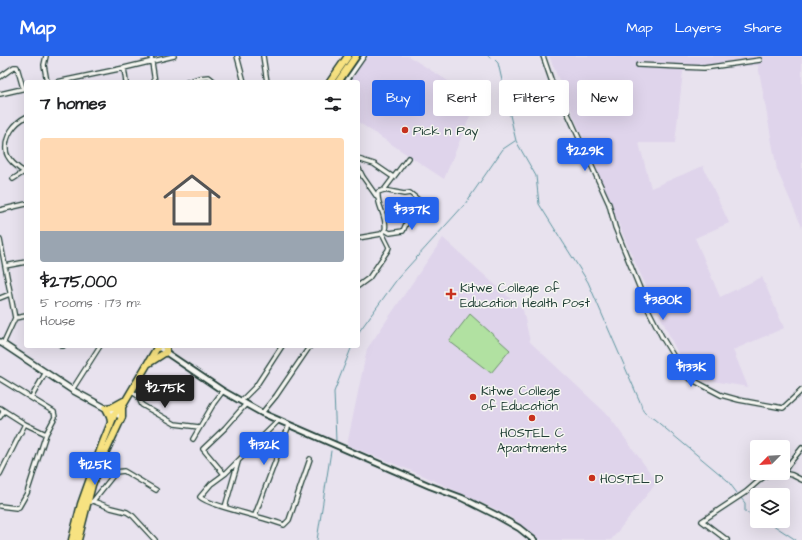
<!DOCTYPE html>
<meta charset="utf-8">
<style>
:root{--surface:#fff;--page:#f6f6f6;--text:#202124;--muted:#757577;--line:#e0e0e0;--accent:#2563eb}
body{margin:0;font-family:"Architects Daughter",sans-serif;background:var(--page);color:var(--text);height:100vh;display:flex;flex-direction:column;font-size:15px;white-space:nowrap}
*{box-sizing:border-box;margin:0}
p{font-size:13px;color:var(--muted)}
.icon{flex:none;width:22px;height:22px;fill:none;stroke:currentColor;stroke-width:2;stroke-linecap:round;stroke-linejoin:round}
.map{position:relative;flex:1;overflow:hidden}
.details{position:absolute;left:24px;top:24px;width:336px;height:268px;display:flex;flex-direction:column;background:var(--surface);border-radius:4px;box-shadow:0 4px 16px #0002}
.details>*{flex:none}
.guide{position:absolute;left:372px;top:24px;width:370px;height:36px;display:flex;gap:8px}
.needle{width:26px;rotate:246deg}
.controls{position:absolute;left:750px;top:384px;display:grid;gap:8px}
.controls a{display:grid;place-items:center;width:40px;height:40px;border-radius:4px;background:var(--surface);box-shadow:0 4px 16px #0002;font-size:20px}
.price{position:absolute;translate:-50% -34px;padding:0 9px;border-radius:4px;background:var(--accent);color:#fff;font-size:13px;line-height:26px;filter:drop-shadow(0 1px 2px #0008)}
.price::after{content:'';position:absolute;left:50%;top:24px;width:12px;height:9px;margin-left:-6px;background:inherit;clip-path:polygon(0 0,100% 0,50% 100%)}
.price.active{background:#222;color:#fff}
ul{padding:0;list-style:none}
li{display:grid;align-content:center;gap:8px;height:212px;padding:0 16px}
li+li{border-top:1px solid var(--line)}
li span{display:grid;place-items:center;height:124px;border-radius:4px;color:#555}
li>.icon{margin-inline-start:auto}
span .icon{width:72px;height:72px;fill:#fffc;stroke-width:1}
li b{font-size:17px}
h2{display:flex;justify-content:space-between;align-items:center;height:48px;padding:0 16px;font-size:17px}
.pill{padding:0 14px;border-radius:4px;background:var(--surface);box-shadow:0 4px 16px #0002;font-size:14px;line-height:36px}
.pill.active{background:var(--accent);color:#fff}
header{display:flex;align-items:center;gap:24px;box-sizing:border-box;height:56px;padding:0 20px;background:var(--accent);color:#fff}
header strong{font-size:19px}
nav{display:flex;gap:22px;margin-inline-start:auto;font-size:14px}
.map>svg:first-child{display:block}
</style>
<header>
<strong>Map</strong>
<nav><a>Map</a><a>Layers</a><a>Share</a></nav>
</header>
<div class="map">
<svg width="802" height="484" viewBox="0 0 802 484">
<rect width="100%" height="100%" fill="#e8e2ee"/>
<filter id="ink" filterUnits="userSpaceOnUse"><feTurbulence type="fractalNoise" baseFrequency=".025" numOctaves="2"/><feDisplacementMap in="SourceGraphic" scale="8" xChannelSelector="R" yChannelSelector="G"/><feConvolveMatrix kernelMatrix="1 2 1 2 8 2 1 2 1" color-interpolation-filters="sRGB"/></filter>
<g filter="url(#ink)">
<path fill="#dfd4eb" d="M 367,0 L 408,0 L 477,43 L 444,123 L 358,66 L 358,26 L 349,26 Z
M 549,0 L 802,0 L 802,171 L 777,114 L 758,9 L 683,15 L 675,87 L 639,87 L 651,132 L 703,110 L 729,167 L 695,182 L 720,241 L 762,221 L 784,272 L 733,294 L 748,331 L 689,321 L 632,200 Z
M 443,182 L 523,254 L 530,286 L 608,359 L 657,426 L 611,484 L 541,484 L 508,459 L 422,419 L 347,389 L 367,293 Z"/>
<path fill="#b1e1a1" stroke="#688f6a" d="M 470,258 L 510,294 L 491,317 L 449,285 Z"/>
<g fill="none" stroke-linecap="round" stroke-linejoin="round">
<path stroke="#5c959f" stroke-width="1" d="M 488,0 L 490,1
M 495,4 L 498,7 L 516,85 L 536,120 L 539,148 L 588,226 L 641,348 C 642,357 647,359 654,363 L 727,424 L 737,437
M 358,277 L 398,222 L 465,148 L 503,93 L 515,85
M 336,385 L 334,336 L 352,290
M 741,442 L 745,447 L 745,456 L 757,460
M 767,465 L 796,484
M 317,484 L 331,395"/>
<g stroke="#1f3d34" stroke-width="6">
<path id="minor" d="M 46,0 L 44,9 L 47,26
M 151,0 L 155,26
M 237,0 L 244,26
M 263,0 L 267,26
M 543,0 L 555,35 L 569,60 L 609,148 L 615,171 L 649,255 L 662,281 L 683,316 L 687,321 L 721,339 L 739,344 L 783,352 L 802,334
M 638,9 L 704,12 L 760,4
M 124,12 L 126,26
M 0,21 L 14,11 L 17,11 L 23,32
M 57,26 L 124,12 L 174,0
M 187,26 L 199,22 L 209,21 L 215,26
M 346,26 L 364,0
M 0,38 L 26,32
M 26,61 C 14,67 5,80 6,94 C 6,103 19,113 26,117
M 358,103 L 374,108 L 393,121
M 358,111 L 363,121 L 377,141
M 13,123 L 24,116
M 384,134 L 404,138 L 410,137 L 421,146 L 409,161 L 403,175 L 390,177 L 385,174
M 0,154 L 26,148
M 358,182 L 381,178 L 385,174 C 388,161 376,149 378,136 L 384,134 L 408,102
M 0,184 L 15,262 L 3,288
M 5,210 L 26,206
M 358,230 L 369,222 L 388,194 L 389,191 L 382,177
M 0,242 L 10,238
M 15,262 L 26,260
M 62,290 L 63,290
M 0,323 L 31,342 L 46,316
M 72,334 L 100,290
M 131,335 L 138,340 L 142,349 L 175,368 L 199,371
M 241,345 L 256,330 L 282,290
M 0,352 L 25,368 L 46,378
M 262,357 L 276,340 L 310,290
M 0,361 L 4,355
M 278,365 L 226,417 L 211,428 L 200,441 C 209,450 268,462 284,469 L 289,464 L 310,403
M 193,383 L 214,347 L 223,335
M 783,417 L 789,408 L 802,392
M 783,417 L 792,419 L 802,424
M 0,418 L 25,368
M 224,418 L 203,393 L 225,372 L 246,348
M 93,445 L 116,416 L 124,415 L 156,434
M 88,447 L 93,445 L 111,452 L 127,456 L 133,460 L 155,484
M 0,450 L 16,452 L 19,451 L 27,437 L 46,378 L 55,361 L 54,356 L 31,342
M 225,451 L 238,406
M 255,459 L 289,369
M 727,484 L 702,465 L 746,436 L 761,423 L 769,417"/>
</g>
<g stroke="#1f3d34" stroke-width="8">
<path id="tertiary" d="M 158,291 L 223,335 L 262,357 L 430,430 L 462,442 L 496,459 L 519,472 L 534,484"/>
</g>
<g stroke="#1f3d34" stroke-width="8">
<path id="secondary" d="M 0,286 L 72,334 L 122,361"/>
</g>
<g stroke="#1f3d34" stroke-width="9">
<path id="trunk" d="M 330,26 L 348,0
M 338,26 L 356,0
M 149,307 L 166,296 L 166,290
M 111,366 L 110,360 L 106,352 L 113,351 L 124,345
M 72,484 L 81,448 L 102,389 L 115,357 L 122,351 L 158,290
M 78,484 L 92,429 L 99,410 L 122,361 L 122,351"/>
</g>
<use href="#minor" stroke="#f6f6f2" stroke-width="3.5"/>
<use href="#tertiary" stroke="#f6f6f2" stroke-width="4.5"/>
<use href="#secondary" stroke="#f6f6f2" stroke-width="5"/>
<use href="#trunk" stroke="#f7e281" stroke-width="6"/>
</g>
</g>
<g fill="#c8321e" stroke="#f6f6f2" stroke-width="1.5">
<circle cx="405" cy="74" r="4"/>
<path d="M449 232h4v4h4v4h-4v4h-4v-4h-4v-4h4z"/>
<circle cx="473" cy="341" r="4"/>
<circle cx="532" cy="362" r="4"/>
<circle cx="592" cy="422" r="4"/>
</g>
<g text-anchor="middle" stroke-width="3" stroke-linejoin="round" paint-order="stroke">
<g font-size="13" fill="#1f3d34" stroke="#f6f6f2" text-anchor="start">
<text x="413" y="79">Pick n Pay</text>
<text x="460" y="236">Kitwe College of<tspan x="460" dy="15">Education Health Post</tspan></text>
<text x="481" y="339">Kitwe College<tspan x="481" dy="15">of Education</tspan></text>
<text x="532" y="381" text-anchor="middle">HOSTEL C<tspan x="532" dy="15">Apartments</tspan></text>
<text x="600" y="427">HOSTEL D</text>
</g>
</g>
</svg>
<div class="controls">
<a><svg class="needle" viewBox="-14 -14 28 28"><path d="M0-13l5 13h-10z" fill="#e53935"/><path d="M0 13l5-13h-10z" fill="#757577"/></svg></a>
<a><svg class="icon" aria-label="layers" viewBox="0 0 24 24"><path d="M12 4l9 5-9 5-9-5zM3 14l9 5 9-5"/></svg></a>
</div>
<b class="price" style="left:585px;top:116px">$229K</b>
<b class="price" style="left:412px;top:175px">$337K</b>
<b class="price" style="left:663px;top:265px">$380K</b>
<b class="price" style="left:691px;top:332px">$133K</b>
<b class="price active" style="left:165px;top:353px">$275K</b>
<b class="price" style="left:264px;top:410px">$132K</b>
<b class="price" style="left:95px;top:430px">$125K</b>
<div class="guide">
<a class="pill active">Buy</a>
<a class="pill">Rent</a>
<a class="pill">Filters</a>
<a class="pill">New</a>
</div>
<section class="details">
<h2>7 homes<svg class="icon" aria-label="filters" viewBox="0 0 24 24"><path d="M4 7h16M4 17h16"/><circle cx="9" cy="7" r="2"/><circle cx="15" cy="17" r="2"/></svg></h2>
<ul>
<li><span style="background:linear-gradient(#ffd9b3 75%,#9aa5b1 0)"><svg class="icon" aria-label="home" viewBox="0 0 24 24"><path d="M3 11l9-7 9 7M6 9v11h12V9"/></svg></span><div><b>$275,000</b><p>5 rooms · 173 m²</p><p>House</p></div></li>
</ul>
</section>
</div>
